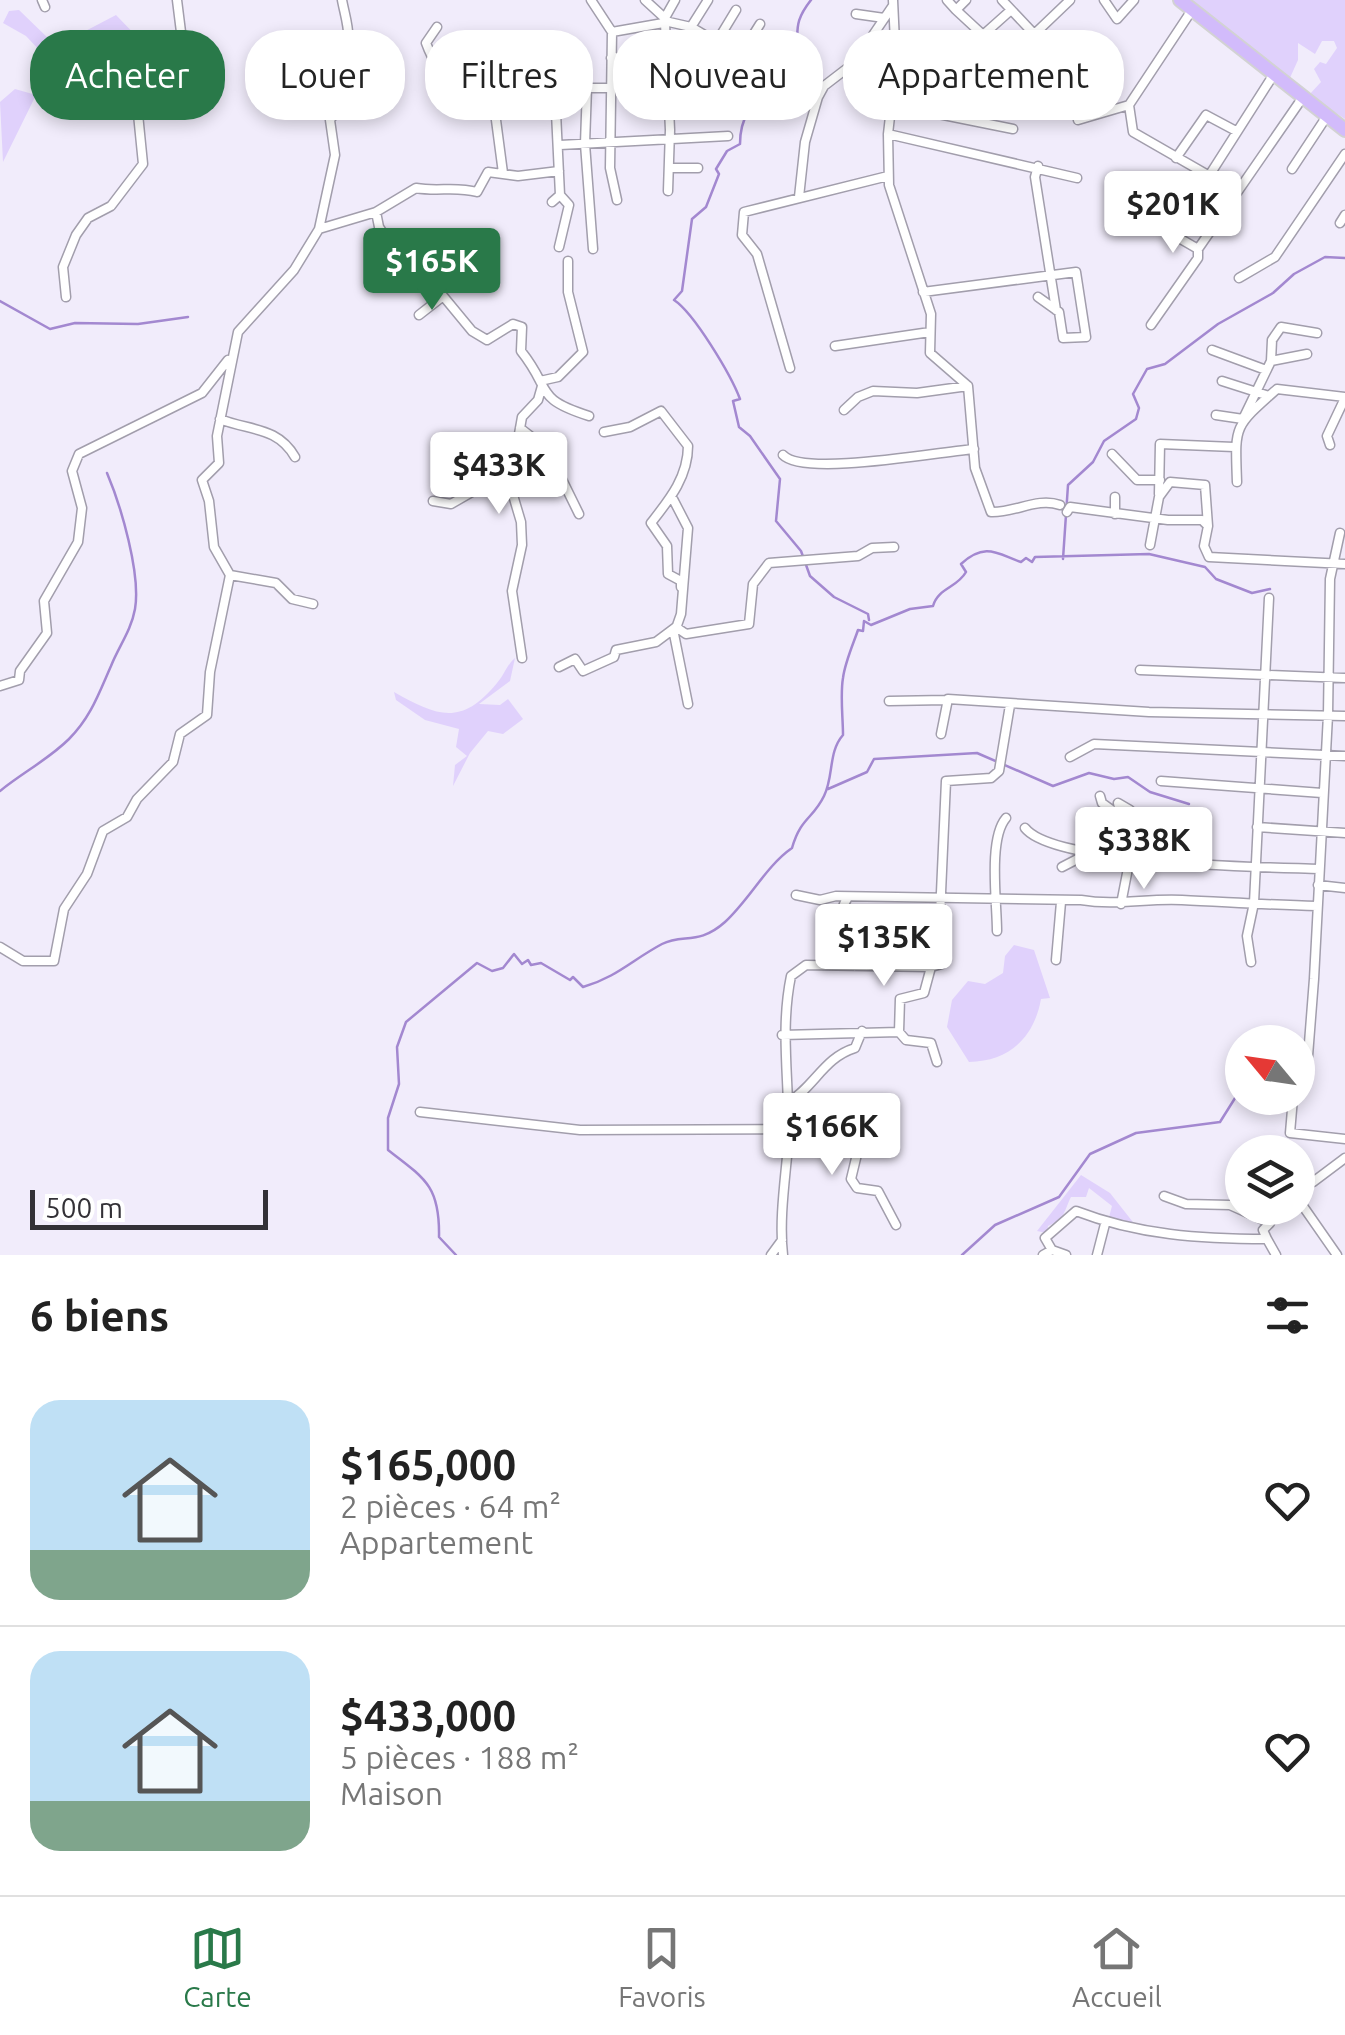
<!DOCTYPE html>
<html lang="fr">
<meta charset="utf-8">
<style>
:root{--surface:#fff;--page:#f2f2f2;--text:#222;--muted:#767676;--line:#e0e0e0;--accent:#297949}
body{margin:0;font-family:Ubuntu,sans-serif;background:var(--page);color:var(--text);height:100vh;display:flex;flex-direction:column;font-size:38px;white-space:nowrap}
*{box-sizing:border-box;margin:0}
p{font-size:32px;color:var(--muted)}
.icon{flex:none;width:55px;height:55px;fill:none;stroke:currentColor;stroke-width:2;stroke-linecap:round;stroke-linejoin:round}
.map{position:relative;height:1255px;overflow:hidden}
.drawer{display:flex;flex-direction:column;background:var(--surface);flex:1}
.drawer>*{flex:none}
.top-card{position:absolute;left:30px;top:30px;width:1285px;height:90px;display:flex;gap:20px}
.needle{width:65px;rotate:299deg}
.buttons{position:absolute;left:1225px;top:1025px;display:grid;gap:20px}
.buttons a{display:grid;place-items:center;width:90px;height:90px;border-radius:50%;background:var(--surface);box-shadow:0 5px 15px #0003;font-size:50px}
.scale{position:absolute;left:30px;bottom:25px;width:238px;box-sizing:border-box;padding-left:10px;border:5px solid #333137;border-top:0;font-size:28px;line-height:35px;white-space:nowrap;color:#333137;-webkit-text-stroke:8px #fff;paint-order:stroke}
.price{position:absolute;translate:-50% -85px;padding:0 22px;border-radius:10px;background:#fff;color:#222;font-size:32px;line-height:65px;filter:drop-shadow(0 2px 5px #0008)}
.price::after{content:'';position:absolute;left:50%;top:60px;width:30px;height:22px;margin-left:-15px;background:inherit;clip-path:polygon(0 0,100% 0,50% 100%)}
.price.current{background:var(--accent);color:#fff}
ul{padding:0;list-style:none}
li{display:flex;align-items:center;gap:30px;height:250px;padding:0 30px}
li+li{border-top:2px solid var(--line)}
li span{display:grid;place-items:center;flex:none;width:280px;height:200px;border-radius:30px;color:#555}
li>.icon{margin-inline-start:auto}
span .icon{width:120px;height:120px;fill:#fffc;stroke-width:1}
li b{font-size:42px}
h2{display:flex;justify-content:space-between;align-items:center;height:120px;padding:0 30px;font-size:42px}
.chip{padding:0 35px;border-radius:40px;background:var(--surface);box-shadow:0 5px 15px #0003;font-size:35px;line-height:90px}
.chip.current{background:var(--accent);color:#fff}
.tab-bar{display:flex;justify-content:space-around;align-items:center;height:140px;border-top:2px solid var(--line);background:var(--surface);font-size:28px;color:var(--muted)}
.tab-bar a{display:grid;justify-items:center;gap:5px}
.tab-bar .current{color:var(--accent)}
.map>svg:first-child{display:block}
</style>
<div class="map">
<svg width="1345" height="1255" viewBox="0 0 1345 1255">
<rect width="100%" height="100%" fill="#f1ecfb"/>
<path fill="#e0d1fc" d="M 1192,0 L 1345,0 L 1345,119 L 1309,95 L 1321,82 L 1314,69 L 1320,62 L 1326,64 L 1337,48 L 1334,41 L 1322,41 L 1315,54 L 1298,43 L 1298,60 L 1289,80 L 1195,8 Z
M 19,10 L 50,40 L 74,37 L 116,15 L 144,44 C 125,63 103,68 83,84 L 74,83 L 59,98 L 49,93 L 41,52 L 26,36 L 3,23 L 9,11 Z
M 15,89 L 36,95 L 3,162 L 0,102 Z
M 515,658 L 510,681 L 479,704 L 500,705 L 508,699 L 523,719 L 503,734 L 488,731 L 470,753 L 453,786 L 455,765 L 467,756 L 456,747 L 459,729 L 425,720 L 396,700 L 394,692 C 437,716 461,727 497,683 C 505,674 506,666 515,658 Z
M 1014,945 L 1034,950 L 1050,998 L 1041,999 C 1034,1038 1009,1061 969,1062 L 947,1027 L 952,1000 L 968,981 L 985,984 L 1003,973 L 1005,956 Z
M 1081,1175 L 1110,1193 L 1136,1226 L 1108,1221 L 1112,1206 L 1089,1188 L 1086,1197 L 1071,1197 C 1063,1213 1066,1218 1048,1226 L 1047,1233 L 1037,1231 Z"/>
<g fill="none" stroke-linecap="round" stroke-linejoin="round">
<path stroke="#a388d0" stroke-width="2.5" d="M 811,0 C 788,29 804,35 792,59 C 774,95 740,98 740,144 L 727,151 L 716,169 L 719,174 L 706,207 L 692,219 L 682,291 L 674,300 C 694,313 731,375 740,399 L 733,401 L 739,427 L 750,436 L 780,479 L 776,521 L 801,551 L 810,576 L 834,597 L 868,614 L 869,620
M 0,301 L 50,329 L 75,323 L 138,324 L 188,317
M 1063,559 L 1068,485 L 1093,462 L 1104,441 L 1136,419 L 1139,408 L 1133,394 L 1147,369 L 1165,364 L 1218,324 L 1273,293 L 1294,274 L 1325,257 L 1345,258
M 828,789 L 867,772 L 874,759 L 977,753 L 1053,786 L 1089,773 L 1114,779 L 1128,777 L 1150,792 L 1189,804
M 0,791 C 22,773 49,759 69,739 C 91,717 99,693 111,666 C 119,646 131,631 135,609 C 141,574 121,506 107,473
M 456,1255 L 439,1237 C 440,1187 426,1179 388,1150 L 388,1118 L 399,1084 L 397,1047 L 406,1022 L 477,963 L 492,971 L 503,968 L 514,954 L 522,964 L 528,960 L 531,965 L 541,963 L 570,980 L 573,977 L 583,987 C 617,977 632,960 662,944 C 683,933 698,946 725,922 C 750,899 766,866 792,848 C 801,817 813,819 824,796 C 834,776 828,752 843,735 C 843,718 840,695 843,678 C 845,662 854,642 858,630 L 863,631 L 864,621 L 871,625 L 910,609 L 933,606 C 938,588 957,588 966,572 L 961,564 C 986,541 999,555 1021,562 L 1026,558 L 1032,562 L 1035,557 L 1149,554 L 1205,567 L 1216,579 L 1252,593 L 1270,589
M 962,1255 L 995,1225 L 1059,1197 L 1090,1154 L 1136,1133 L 1220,1122 L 1242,1087"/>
<g stroke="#a29eac" stroke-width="11">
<path id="minor" d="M 42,0 L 45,7
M 591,0 L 612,32 L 669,22 L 691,27 L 708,0
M 645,0 L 669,22
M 893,0 L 896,64 L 888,134 L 889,185 L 931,314 L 930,353 L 968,386 L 975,468 L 991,512 C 1015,513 1037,497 1060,505
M 947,0 L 956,10 L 966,0
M 1002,0 L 1036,36
M 1104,0 L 1117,19 L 1134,0
M 956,10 L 983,35 L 1011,10
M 1192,10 L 1129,105 L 1133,132 L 1213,178 L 1231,197
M 856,14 L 884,18
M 666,16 L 675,0
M 665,23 L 670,130 L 668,191
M 437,27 L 426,43 C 431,57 443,80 459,88 C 471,93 487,94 494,105 L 503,173
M 691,27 L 740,56 L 760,24
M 612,32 L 610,168 L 617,200
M 549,41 L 549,58 L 554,61 L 559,88
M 716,43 L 736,10
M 611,58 L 666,53
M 520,60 L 549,58
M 847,69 L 862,78 L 896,74
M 720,73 L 722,47
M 1274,74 L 1172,234 L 1198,249 L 1303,97
M 587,87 L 585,144 L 593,249
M 978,88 L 1070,0
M 859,98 L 1013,129
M 526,104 L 545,102 L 559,88 L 609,88
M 1078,120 L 1129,105
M 888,134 L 1077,178
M 560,145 L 728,136
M 1176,158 L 1206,115 L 1236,131
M 1038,166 L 1035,177 L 1056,310
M 669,168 L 698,168
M 1292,169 L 1327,116
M 799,197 L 805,142 L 818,97 L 824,86 L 854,63 L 892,7
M 552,202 L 560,195 L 555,92
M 376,212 L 379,227 L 404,265 L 434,285 L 472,331 L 487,340 L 513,324 L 522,327 L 521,351 C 553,391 533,398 589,416
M 1340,223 L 1345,215
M 319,229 L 335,155 L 330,120 L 346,97 L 338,65 C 356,44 346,22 342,0
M 559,247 L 569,205 L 560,195
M 1239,278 L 1275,257 L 1345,154
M 923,292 L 1076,272 L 1086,337 L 1063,338 L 1059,312 L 1038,297
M 66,297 L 63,267 L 76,235 L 88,218 L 111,206 L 143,164 L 137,104 L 181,32 L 177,0
M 419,315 L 442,297
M 1151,325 L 1198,258 L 1198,249
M 835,346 L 930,332
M 1212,350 L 1266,370
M 1271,361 L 1272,340 L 1281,327 L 1317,333
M 790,368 L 757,254 L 742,235 L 744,212 L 888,176
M 540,381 L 558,377 L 583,352 L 568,292 L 568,261
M 1222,381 L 1269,396
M 844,410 L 858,397 L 873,391 L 917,393 L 968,386
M 1216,415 L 1243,419 L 1271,361 L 1307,354
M 220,419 C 249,431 277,426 295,457
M 520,428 L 547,449 L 579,514
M 604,432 L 630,427 L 661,411 L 688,446 C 688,477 669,500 651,523 L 667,546 L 668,574 L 681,581 L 681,587
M 1330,445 L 1327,436 L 1345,398
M 1112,454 L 1137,480 L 1160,480
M 783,455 C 804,477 938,452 974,449
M 1237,482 C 1235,425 1233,428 1277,389 L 1345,397
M 1159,494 L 1160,444 L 1234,447
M 1115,497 L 1115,514
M 673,499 L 688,528 L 681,614 L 674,634 L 688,704
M 433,501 L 451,504 L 491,481 L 503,464 L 518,456
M 1067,512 L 1070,507 L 1168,520 L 1202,520 L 1208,526 L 1204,546 L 1209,557 L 1345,564
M 1150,545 L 1159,497 L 1170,482 L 1205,485 L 1208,526
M 313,604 L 292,599 L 276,583 L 230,575 L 214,547 L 209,501 L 202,480 L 219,463 L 217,436 L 238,332 L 294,270 L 319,229 L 376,212 L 416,188 C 438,192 455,186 477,192 L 488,172 L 518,176 L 559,171
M 522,658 L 512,591 L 522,545 L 521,522 L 510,485 L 522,417 L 538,400 L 542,386
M 559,667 L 575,659 L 583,671 L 614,657 L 616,650 L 656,642 L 676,627 L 686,634 L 749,624 L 753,584 L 769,563 L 858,556 L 872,548 L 894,547
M 1140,670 L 1345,678
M 0,686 L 19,680 L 20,671 L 47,633 L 44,601 L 78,542 L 82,508 L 72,471 L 79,454 L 202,393 L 228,360
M 889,701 L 946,700
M 941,734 L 948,699 L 1149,712 L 1345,716
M 1070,757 L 1094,744 L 1345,756
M 1161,781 L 1322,793
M 1100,796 L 1102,803 L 1120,816
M 1257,827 L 1345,833
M 1025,828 C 1054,865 1265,867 1319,869
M 1127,856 C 1127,840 1131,826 1130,810 L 1118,803 L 1121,817 L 1131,825
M 1062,867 L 1089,853
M 1318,885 L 1345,888
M 796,895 L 820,900 L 836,896 L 1081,900 C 1116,906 1147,898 1182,900 C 1227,902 1272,905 1317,906
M 847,899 C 836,913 850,928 844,944 L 855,966
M 1121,904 L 1130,858
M 997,931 C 997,903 988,839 1006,818
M 0,947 L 23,961 L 54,961 L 64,909 L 87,874 L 103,831 L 127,817 L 137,799 L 173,762 L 180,734 L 207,715 L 210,672 L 230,575
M 1056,960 L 1061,902
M 1251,962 L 1247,936 L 1254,903 L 1269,598
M 899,1032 L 900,999 L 924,993 L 931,967 L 942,964 L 945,951
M 782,1035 L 899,1032 L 906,1040 L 931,1043 L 937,1062
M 1298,1086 L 1308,1056 L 1314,979 L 1328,715 L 1330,579 L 1340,533
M 1293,1098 L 1290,1133 L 1345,1139
M 786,1104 C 815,1087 823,1058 855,1048 L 862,1031
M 420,1112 L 580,1130 L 852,1129 L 858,1150 L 851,1179 L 857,1188 L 878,1191 L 896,1225
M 1313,1182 L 1345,1158
M 1164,1196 L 1186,1204 L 1230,1205 L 1270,1223 L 1263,1230 L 1267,1239
M 1298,1199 L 1337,1255
M 1052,1250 L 1045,1238 L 1076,1211 C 1138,1235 1201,1239 1267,1239 L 1276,1255
M 771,1255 L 782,1240
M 783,1255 C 779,1220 785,1181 788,1146 C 791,1088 779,1034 791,976 L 806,965 L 931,967 L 944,950 L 940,915 L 946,781 L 991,778 L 999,771 L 1010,705
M 1043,1255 L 1052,1250 L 1066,1255
M 1097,1255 L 1105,1224"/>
</g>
<g stroke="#d2d2d3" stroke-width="16">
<path id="highway" d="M 1180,0 L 1345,130"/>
</g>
<use href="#minor" stroke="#fff" stroke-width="8"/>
<use href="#highway" stroke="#d2bbfb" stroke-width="12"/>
</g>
</svg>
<div class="buttons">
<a><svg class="needle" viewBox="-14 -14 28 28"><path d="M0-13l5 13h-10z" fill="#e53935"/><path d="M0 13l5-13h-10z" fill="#767676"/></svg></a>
<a><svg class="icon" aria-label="layers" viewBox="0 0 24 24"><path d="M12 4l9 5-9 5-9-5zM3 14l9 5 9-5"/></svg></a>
</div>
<div class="scale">500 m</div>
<b class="price" style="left:1173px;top:256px">$201K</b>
<b class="price current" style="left:432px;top:313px">$165K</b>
<b class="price" style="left:499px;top:517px">$433K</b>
<b class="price" style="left:1144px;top:892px">$338K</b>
<b class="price" style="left:884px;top:989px">$135K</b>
<b class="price" style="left:832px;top:1178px">$166K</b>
<div class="top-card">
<a class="chip current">Acheter</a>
<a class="chip">Louer</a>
<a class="chip">Filtres</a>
<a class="chip">Nouveau</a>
<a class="chip">Appartement</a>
</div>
</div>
<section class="drawer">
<h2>6 biens<svg class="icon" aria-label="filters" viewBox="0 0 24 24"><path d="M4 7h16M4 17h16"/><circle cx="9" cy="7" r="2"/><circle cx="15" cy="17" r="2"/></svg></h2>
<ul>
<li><span style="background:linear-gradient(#bfe0f5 75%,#7fa58c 0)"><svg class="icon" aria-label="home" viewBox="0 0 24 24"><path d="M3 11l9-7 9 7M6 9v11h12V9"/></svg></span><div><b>$165,000</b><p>2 pièces · 64 m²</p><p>Appartement</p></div><svg class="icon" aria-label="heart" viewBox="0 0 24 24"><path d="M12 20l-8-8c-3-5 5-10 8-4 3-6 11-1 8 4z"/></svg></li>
<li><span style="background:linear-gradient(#bfe0f5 75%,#7fa58c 0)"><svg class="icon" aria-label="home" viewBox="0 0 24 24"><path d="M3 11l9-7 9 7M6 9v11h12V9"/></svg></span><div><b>$433,000</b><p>5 pièces · 188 m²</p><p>Maison</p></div><svg class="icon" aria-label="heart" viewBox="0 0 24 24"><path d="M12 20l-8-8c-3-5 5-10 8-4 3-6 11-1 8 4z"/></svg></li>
</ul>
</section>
<nav class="tab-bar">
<a class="current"><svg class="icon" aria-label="map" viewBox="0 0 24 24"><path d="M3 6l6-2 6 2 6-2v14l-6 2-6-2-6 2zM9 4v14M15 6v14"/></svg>Carte</a>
<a><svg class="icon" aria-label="saved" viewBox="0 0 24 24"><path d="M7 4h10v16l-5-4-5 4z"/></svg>Favoris</a>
<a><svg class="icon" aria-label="home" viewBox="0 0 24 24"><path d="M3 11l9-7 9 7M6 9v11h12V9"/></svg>Accueil</a>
</nav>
